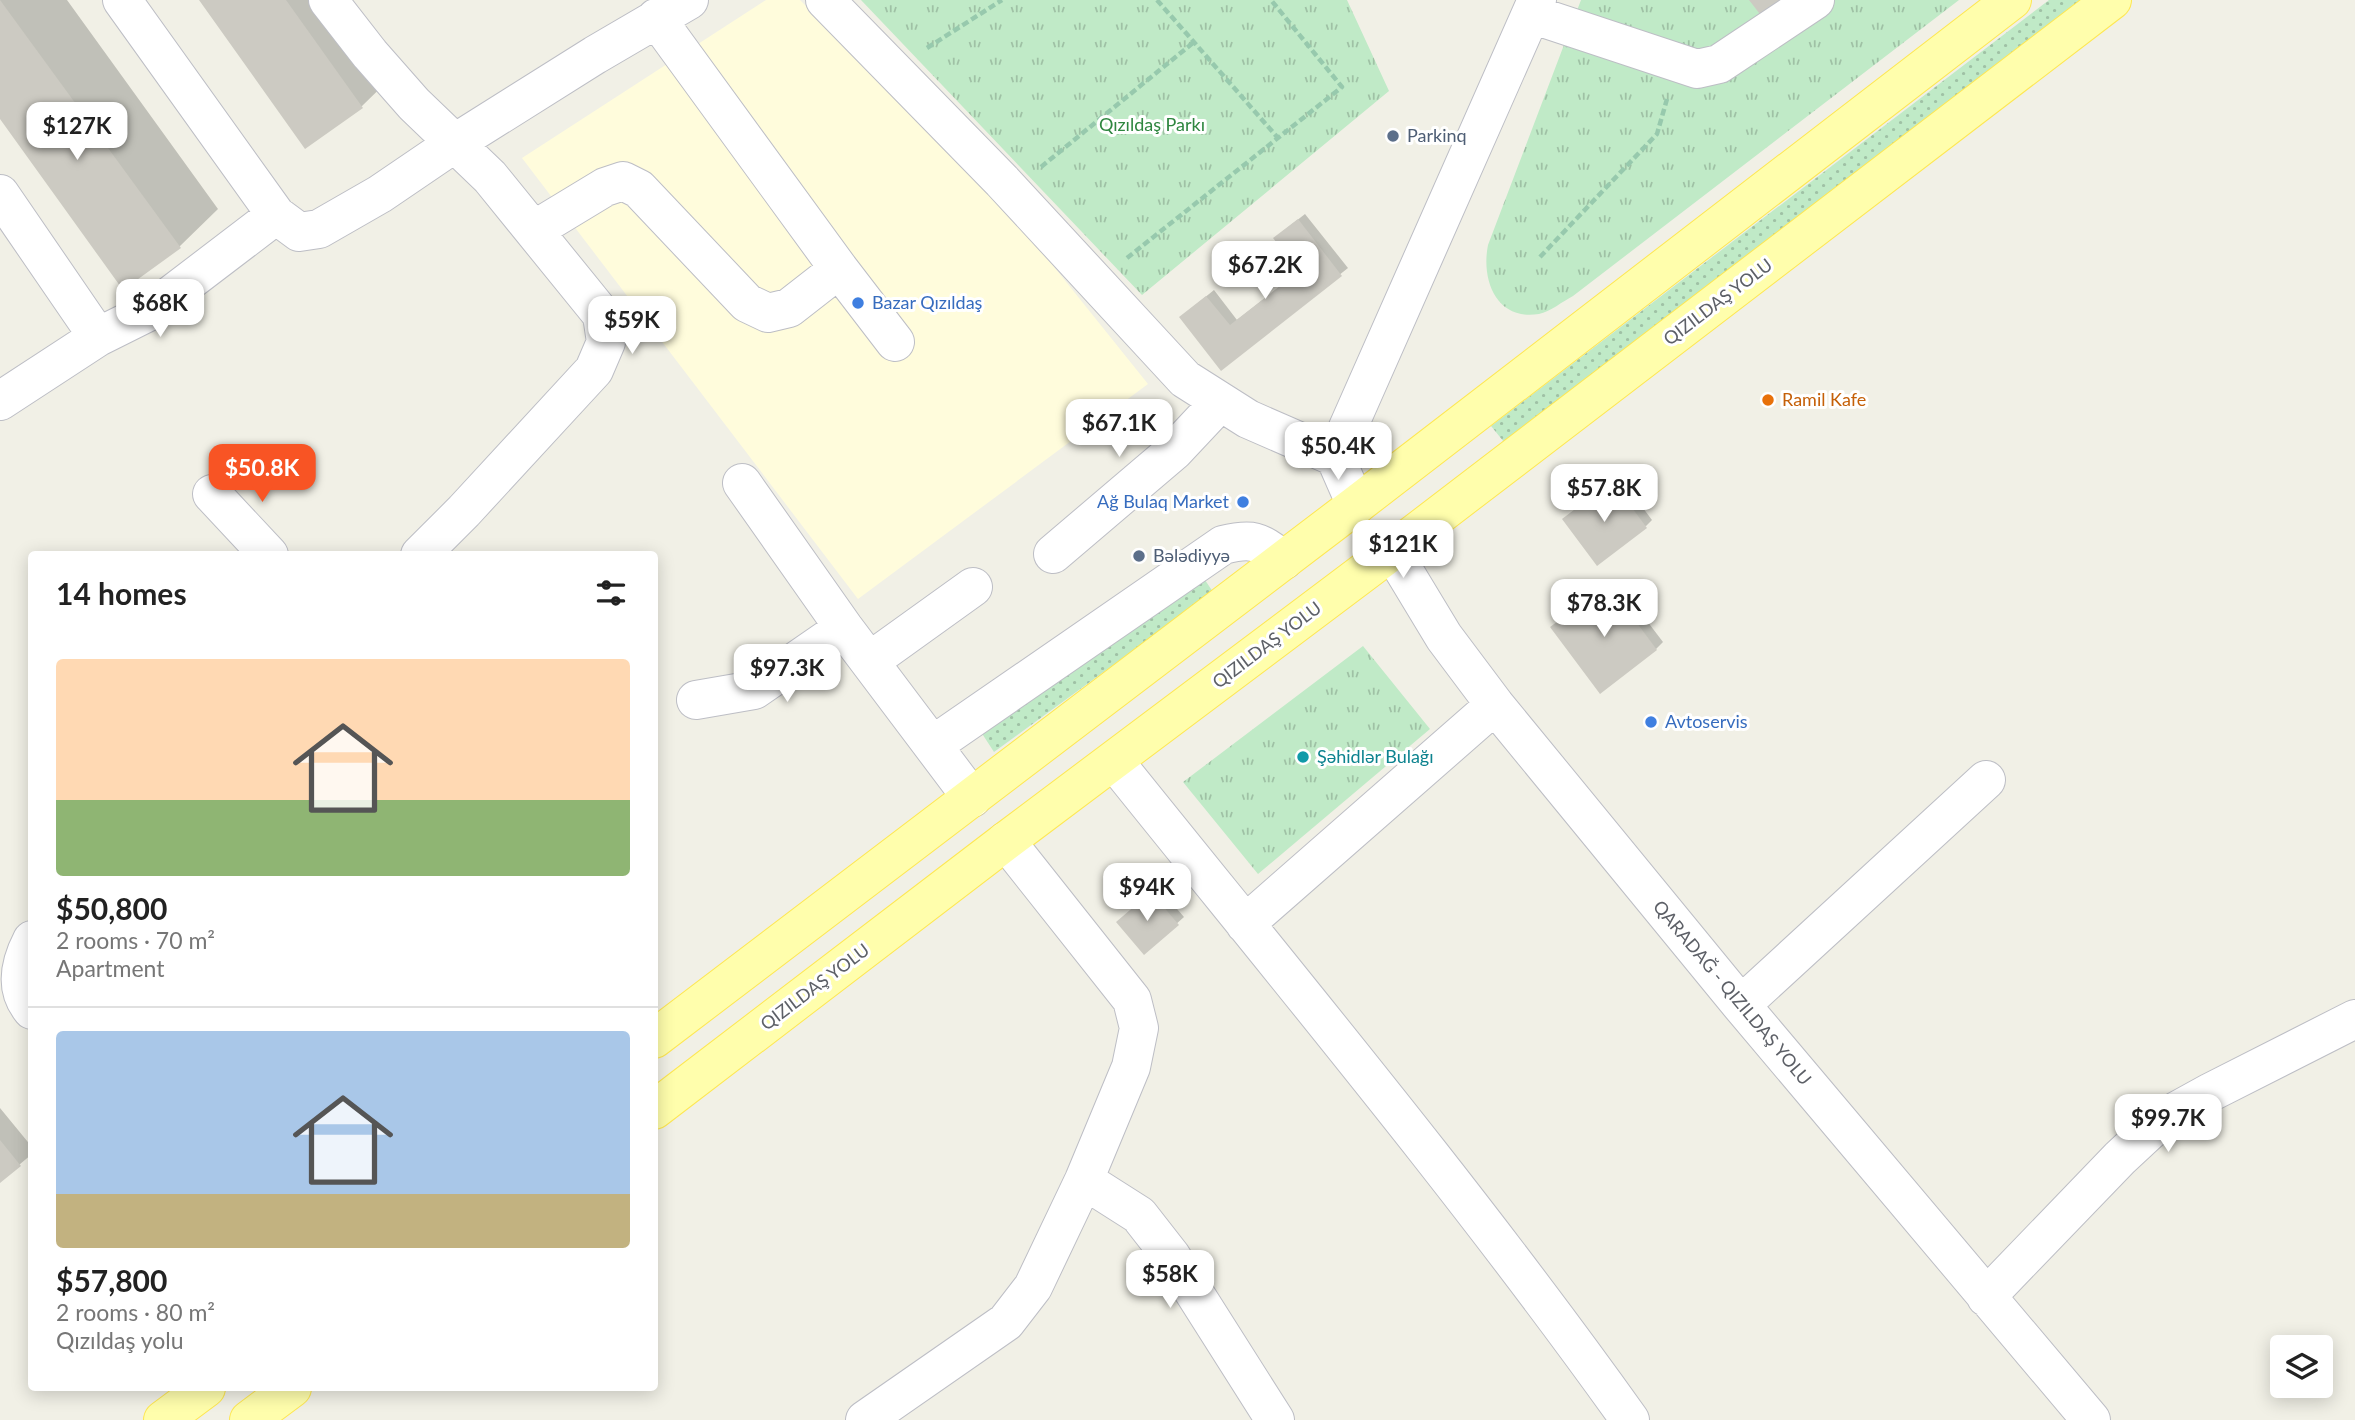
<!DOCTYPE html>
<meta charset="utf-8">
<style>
:root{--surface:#fff;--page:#f6f6f6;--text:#222;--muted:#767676;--line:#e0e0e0;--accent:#f85424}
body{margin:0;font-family:Lato,sans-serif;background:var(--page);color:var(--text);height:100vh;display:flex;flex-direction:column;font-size:26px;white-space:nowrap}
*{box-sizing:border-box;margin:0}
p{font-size:23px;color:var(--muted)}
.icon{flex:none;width:38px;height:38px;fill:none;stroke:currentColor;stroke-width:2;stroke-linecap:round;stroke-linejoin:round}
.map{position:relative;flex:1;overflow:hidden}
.sheet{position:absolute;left:28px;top:551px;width:630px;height:840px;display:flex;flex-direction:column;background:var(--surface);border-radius:7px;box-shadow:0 4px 18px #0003}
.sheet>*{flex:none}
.controls{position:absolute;left:2270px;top:1335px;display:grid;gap:14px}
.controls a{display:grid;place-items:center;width:63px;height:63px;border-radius:7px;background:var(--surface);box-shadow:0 4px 18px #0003;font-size:35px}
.price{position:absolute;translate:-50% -60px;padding:0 16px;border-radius:14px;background:#fff;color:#222;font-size:23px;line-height:46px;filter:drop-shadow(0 2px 4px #0008)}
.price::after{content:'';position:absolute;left:50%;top:42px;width:21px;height:16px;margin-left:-10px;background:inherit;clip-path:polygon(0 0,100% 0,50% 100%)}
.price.active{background:var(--accent);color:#fff}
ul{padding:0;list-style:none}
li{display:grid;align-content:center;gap:14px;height:371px;padding:0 28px}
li+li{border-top:2px solid var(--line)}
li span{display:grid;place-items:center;height:217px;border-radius:7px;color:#555}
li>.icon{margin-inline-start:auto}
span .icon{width:126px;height:126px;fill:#fffc;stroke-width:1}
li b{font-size:30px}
h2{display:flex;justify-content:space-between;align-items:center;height:84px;padding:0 28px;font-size:30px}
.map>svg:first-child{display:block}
</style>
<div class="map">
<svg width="2355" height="1420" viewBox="0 0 2355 1420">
<defs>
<pattern id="grass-dots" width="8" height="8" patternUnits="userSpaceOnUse" patternTransform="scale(1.75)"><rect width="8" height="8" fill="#c0eac7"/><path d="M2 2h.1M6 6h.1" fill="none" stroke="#9fc1a5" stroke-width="1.8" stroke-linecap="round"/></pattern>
<pattern id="park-tufts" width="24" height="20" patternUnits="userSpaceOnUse" patternTransform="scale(1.75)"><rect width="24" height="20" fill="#c0eac7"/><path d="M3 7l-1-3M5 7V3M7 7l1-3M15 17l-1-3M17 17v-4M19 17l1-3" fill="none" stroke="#9fc1a5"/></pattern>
</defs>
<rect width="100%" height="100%" fill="#f1f0e6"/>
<path fill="#fffcdc" d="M 766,0 L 800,0 L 1018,222 L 1148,384 L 858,599 L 522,158 Z"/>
<path fill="url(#grass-dots)" d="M 2049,0 L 2080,0 L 1504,442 L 1491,426 Z
M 1203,577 L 1213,592 L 994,752 L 981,732 Z"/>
<path fill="url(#park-tufts)" d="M 861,0 L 1347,0 L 1389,91 L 1142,295 Z
M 1581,0 L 1959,0 L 1573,296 C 1563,301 1550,312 1539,314 C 1496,321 1481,280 1488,245 Z
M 1363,646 L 1430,729 L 1258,874 L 1183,782 Z"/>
<path fill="#0003" d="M 0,0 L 67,0 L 218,209 L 179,247 L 0,116 Z
M 201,0 L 352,0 L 401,68 L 362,106 L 306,146 Z
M 1305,214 L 1348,268 L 1222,368 L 1188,311 L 1214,290 L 1237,320 L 1300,271 L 1282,232 Z
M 1619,476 L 1652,520 L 1646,526 L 1571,513 Z
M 1615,579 L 1663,642 L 1656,649 L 1559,621 Z
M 1158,887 L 1184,917 L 1144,953 L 1125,916 Z
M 0,1108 L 32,1147 L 32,1154 L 0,1181 Z"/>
<path fill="#cccac2" d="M 0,0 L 181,248 L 123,290 L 0,119 Z
M 199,0 L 286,0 L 363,108 L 305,149 Z
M 1749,0 L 1787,0 L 1763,18 Z
M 1298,219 L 1342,276 L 1221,371 L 1179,317 L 1206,296 L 1230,325 L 1299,271 L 1273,238 Z
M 1612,481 L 1647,528 L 1597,566 L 1562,519 Z
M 1608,584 L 1657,650 L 1600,694 L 1550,627 Z
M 1151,892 L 1179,925 L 1144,955 L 1116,922 Z
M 0,1140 L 21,1166 L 0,1183 Z"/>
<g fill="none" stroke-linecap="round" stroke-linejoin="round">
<g stroke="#bdbec5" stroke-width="40">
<path id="minor" d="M 122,0 L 276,215 L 299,232 L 319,229 L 380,194 L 455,143 L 595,55 L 689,0
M 328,0 L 370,54 L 414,104 L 490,177 L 602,315 L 606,342 L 594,370 L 464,511 L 420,555
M 825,0 L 1002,181 L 1185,379 L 1248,419 L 1335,457
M 1531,14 L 1697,69 L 1719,64 L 1815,0
M 656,18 L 839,269 L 895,342
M 0,194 L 98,337
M 534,230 L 605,187 L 623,181 L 639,189 L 747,303 L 768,313 L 789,308 L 839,269
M 0,401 L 98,337 L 150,311 L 276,215
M 742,483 L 844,628 L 972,798
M 212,494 L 269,555
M 1356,505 L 1335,457 L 1537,0
M 1392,551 L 1444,637 L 1495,705 L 1741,1005 L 2091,1420
M 1053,554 L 1174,451 L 1220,402
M 870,661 L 973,587
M 696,700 L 754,690 L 844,628
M 933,745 L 1223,545 C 1255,537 1259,542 1284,560
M 1114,761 C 1289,979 1468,1193 1630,1420
M 1245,924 L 1495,705
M 32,940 C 20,963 14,988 32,1010
M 1741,1005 L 1986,780
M 1084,1180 L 1139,1215 L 1171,1256 L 1275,1420
M 1986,1297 L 2120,1158 L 2162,1119 L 2211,1092 L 2355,1019
M 865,1420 L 1006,1322 L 1033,1287 L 1084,1180 L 1131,1067 L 1139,1028 L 1132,1000 L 1006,841"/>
</g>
<g stroke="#fee752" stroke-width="40">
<path id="major" d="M 654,1039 L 1356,505 L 2012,0
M 654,1110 L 1006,841 L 1392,551 L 2112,0
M 163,1420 L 206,1388
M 249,1420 L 292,1388"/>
</g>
<path stroke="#97c9ad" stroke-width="4.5" stroke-dasharray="7 3.5" stroke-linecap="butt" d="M 1157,0 L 1278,138
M 927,48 L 1002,0
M 1041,167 L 1194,42
M 1540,257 L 1657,134 L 1667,99
M 1127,258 L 1342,87 L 1271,0"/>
<use href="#minor" stroke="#fff" stroke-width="38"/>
<use href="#major" stroke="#fffeac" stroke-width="38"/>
</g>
<g fill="#5c6f8a" stroke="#fff" stroke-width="2.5">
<circle cx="1393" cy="136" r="7"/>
<circle cx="1139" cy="556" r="7"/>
</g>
<g fill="#3f7fe0" stroke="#fff" stroke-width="2.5">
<circle cx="858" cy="303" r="7"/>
<circle cx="1243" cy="502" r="7"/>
<circle cx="1651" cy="722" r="7"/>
</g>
<circle fill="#e8710a" stroke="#fff" stroke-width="2.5" cx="1768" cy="400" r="7"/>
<circle fill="#0f9aa8" stroke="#fff" stroke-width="2.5" cx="1303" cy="757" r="7"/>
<g text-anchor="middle" stroke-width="6" stroke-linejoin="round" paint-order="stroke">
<g font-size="18" fill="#2e863f" stroke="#fff">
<text x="1152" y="131">Qızıldaş Parkı</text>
</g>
<g font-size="18" fill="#4e5e75" stroke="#fff" text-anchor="start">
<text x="1407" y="142">Parkinq</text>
<text x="1153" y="562">Bələdiyyə</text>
</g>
<g font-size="18" fill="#5d6067" stroke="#fff">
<text transform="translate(1718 302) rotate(-37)" y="6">QIZILDAŞ YOLU</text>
<text transform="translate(1267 645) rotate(-37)" y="6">QIZILDAŞ YOLU</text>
<text transform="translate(815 987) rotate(-37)" y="6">QIZILDAŞ YOLU</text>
<text transform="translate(1732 993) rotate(50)" y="6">QARADAĞ - QIZILDAŞ YOLU</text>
</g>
<g font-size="18" fill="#366cbe" stroke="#fff" text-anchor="start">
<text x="872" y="309">Bazar Qızıldaş</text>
<text x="1229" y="508" text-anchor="end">Ağ Bulaq Market</text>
<text x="1665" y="728">Avtoservis</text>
</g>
<g font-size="18" fill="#c56008" stroke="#fff" text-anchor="start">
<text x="1782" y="406">Ramil Kafe</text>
</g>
<g font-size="18" fill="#0d838f" stroke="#fff" text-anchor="start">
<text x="1317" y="763">Şəhidlər Bulağı</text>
</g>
</g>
</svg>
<div class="controls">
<a><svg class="icon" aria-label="layers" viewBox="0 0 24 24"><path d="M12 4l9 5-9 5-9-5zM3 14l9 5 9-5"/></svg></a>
</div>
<b class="price" style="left:77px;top:162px">$127K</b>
<b class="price" style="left:1265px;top:301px">$67.2K</b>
<b class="price" style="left:160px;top:339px">$68K</b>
<b class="price" style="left:632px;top:356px">$59K</b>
<b class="price" style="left:1119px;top:459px">$67.1K</b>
<b class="price" style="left:1338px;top:482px">$50.4K</b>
<b class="price active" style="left:262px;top:504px">$50.8K</b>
<b class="price" style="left:1604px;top:524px">$57.8K</b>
<b class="price" style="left:1403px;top:580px">$121K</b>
<b class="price" style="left:1604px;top:639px">$78.3K</b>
<b class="price" style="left:787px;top:704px">$97.3K</b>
<b class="price" style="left:1147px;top:923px">$94K</b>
<b class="price" style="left:2168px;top:1154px">$99.7K</b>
<b class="price" style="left:1170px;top:1310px">$58K</b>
<section class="sheet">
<h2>14 homes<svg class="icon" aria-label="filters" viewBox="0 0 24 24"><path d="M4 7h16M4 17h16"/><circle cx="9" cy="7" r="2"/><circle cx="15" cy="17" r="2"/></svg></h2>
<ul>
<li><span style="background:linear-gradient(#ffd9b3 65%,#8fb573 0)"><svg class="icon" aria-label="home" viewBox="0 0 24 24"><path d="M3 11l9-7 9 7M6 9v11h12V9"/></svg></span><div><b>$50,800</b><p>2 rooms · 70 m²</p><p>Apartment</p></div></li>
<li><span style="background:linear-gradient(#a9c7e8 75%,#c2b280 0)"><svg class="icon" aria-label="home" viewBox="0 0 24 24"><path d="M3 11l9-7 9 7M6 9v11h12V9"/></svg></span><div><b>$57,800</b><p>2 rooms · 80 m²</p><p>Qızıldaş yolu</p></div></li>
</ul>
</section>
</div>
